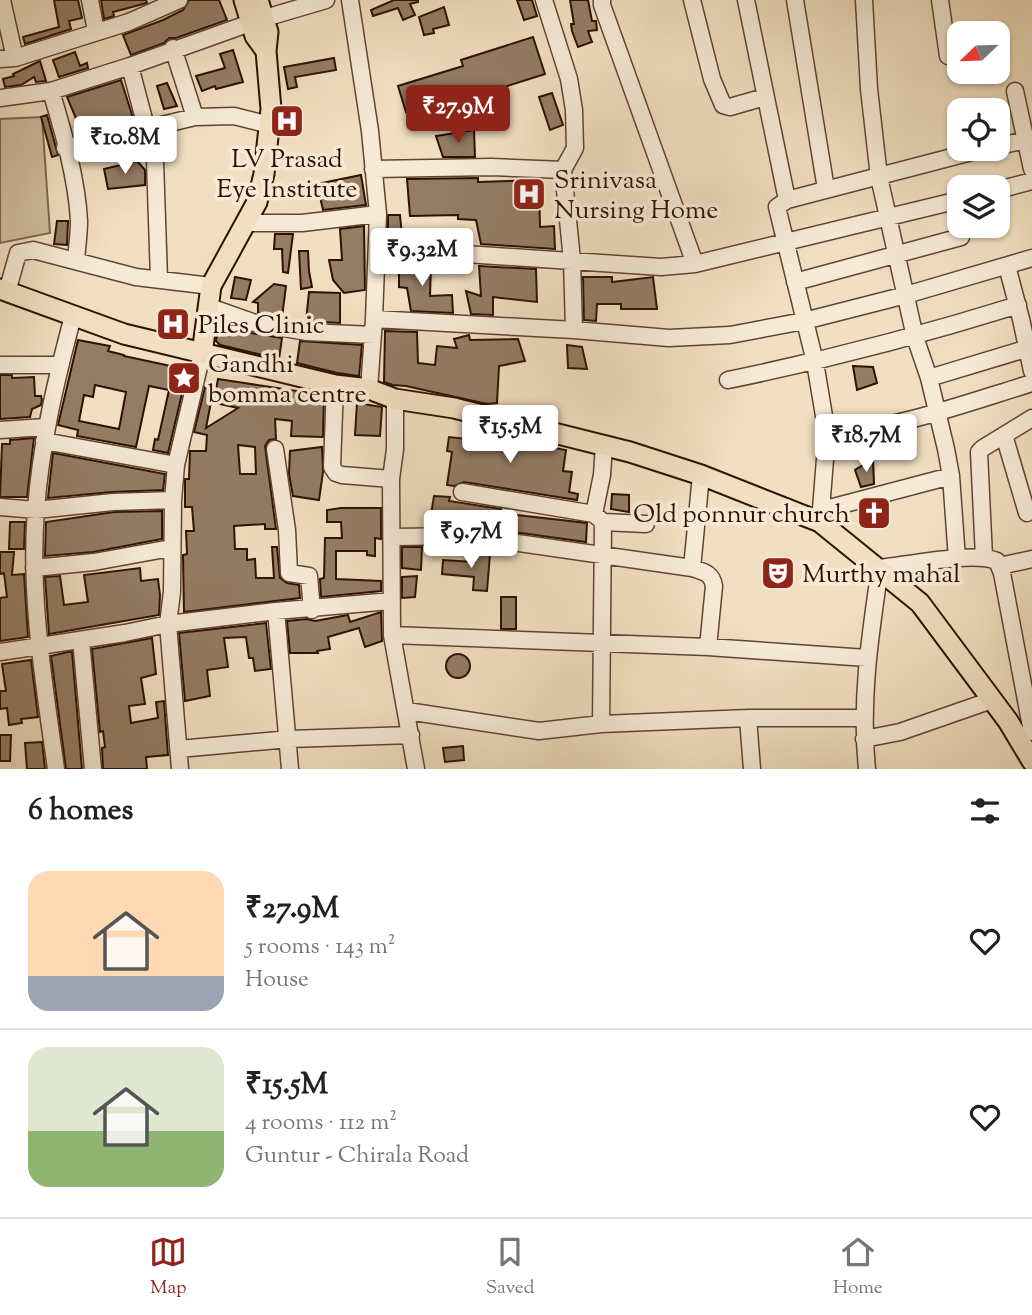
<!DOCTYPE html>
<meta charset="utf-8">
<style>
:root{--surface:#fff;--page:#f2f2f2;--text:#222;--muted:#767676;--line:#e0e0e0;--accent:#8f2418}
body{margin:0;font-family:"Sorts Mill Goudy",serif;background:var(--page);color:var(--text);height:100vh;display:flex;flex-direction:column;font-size:26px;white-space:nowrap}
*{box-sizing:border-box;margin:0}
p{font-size:23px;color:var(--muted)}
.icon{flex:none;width:38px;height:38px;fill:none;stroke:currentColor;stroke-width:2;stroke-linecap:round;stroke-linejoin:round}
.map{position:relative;height:769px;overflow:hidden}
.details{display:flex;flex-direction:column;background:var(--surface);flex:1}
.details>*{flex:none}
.needle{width:46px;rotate:247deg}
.buttons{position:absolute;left:947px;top:21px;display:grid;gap:14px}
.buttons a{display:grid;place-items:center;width:63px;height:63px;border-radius:14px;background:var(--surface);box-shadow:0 2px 5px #0004;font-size:35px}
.price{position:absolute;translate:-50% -60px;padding:0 16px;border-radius:7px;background:#fff;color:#222;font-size:23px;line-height:46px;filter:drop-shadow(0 2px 4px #0008)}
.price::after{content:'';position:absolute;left:50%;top:42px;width:21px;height:16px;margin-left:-10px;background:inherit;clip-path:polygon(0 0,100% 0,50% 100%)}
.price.on{background:var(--accent);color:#fff}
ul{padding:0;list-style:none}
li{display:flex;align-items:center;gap:21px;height:175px;padding:0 28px}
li+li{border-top:2px solid var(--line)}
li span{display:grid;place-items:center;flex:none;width:196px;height:140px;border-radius:21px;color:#555}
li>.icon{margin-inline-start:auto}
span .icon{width:84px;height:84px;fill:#fffc;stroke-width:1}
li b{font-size:30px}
h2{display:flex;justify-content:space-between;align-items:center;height:84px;padding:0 28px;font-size:30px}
.menu{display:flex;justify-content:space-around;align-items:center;height:98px;border-top:2px solid var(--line);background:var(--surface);font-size:19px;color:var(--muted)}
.menu a{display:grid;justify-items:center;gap:4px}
.menu .on{color:var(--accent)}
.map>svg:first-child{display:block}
</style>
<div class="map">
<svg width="1032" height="769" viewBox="0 0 1032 769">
<rect width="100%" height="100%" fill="#f1dfc1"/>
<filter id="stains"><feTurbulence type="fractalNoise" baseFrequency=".00286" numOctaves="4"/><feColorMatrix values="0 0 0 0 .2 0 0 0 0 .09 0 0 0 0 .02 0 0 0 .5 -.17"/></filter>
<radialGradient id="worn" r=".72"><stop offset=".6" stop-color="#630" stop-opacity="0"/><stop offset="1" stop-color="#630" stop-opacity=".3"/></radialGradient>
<path fill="#d0bca0" stroke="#806650" stroke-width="2" d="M 42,117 L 50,233 L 0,243 L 0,119 Z"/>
<path fill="#947c65" stroke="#2f1101" stroke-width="2" fill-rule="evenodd" d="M 54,0 L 78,0 L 82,18 L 69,21 L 71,29 L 25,44 L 23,37 L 59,27 Z
M 101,0 L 146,0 L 147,3 L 113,12 L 114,16 L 104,19 Z
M 189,0 L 219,0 L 227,20 L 176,38 L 169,38 L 164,43 L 131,55 L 123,35 L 163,20 L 183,10 Z
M 394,0 L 418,0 L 418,2 L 410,4 L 415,15 L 403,20 L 398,8 L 373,16 L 371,10 Z
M 517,0 L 532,0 L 537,16 L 524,20 Z
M 570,0 L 588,0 L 592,21 L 596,21 L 597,30 L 588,31 L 592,42 L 578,47 L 572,31 L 571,24 L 574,24 Z
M 444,7 L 449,25 L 433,29 L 434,33 L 424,35 L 419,17 Z
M 533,37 L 545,74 L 473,97 L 471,92 L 406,112 L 398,86 L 463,66 L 461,60 Z
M 233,50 L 243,82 L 216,89 L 215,86 L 202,91 L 196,76 L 225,68 L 220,54 Z
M 75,52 L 80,66 L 87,63 L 88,68 L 59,77 L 53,60 Z
M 334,58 L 336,70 L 295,77 L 297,87 L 288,89 L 284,67 Z
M 40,61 L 46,81 L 36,82 L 34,77 L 21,85 L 5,87 L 3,79 L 14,76 L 13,74 Z
M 121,80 L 134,121 L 82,133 L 67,97 Z
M 167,83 L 177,106 L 164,109 L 157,86 Z
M 552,93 L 563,125 L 550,130 L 539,97 Z
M 283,113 L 300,113 L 300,129 L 281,129 Z
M 47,115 L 58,155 L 52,157 L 41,117 Z
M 474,130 L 475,157 L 443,157 L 436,136 Z
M 137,161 L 145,170 L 145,185 L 108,189 L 104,169 Z
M 361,175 L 366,205 L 323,210 L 317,184 Z
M 478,178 L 478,182 L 539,180 L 540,227 L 554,226 L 555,249 L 481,244 L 476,220 L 458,219 L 458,215 L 410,216 L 407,179 Z
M 388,215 L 400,215 L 402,236 L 388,237 Z
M 57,221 L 68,221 L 67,245 L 54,244 Z
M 364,226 L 365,290 L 344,293 L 333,280 L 329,260 L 342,260 L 340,229 Z
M 275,234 L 293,234 L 288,273 L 283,272 L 282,249 L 274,249 Z
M 299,251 L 308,251 L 309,271 L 312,287 L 301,289 Z
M 399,260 L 431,262 L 430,296 L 452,295 L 453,313 L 411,311 L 407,288 L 399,287 Z
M 479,266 L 536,269 L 537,302 L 493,297 L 493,315 L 471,314 L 466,291 L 481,296 Z
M 235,277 L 251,280 L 246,300 L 231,298 Z
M 583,277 L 612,277 L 612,282 L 653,277 L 657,309 L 621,309 L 621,304 L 597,304 L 596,321 L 584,320 Z
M 274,284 L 286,286 L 282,317 L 258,313 L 258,303 L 253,302 Z
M 309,292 L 340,293 L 340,323 L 306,321 Z
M 168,310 L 184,315 L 179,335 L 163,331 Z
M 219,321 L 251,333 L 282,338 L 279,359 L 220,345 L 216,341 Z
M 385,331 L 417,332 L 418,363 L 435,365 L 437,346 L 457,348 L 454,339 L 469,335 L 470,340 L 518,339 L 525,361 L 499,366 L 497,403 L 487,404 L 406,386 L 393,385 L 384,382 Z
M 78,340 L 110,346 L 108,351 L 124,355 L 124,356 L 171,366 L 169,378 L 185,381 L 168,453 L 153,450 L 155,439 L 158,440 L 169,390 L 149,386 L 136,447 L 77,436 L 78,430 L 58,425 ZM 95,385 L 126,392 L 119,429 L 79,421 L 84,395 L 93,397 Z
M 300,341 L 362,345 L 359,376 L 337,373 L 297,363 Z
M 567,345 L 582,347 L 587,369 L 568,368 Z
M 853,366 L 873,367 L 877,383 L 857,390 Z
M 0,375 L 12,375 L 12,378 L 34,377 L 35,396 L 41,396 L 42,400 L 41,405 L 32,409 L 30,417 L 0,419 Z
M 218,379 L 324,395 L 323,437 L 291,436 L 292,421 L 275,419 L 276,439 L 269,440 L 265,446 L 276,529 L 265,529 L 265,524 L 234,526 L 235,549 L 247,549 L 247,560 L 255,559 L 256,578 L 274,578 L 272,547 L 277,547 L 280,578 L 287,583 L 299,585 L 300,598 L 184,612 L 183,555 L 187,554 L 186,531 L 194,531 L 192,507 L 185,507 L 185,479 L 189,479 L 190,451 L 206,451 L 207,435 L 194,432 L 205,387 L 216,390 ZM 211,402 L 238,408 L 206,428 ZM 238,445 L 255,447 L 256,474 L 240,474 Z
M 357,403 L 382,407 L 380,436 L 355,435 Z
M 476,431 L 526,439 L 543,443 L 543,446 L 566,450 L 563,471 L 572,472 L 569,492 L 578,494 L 577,500 L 464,482 L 454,486 L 447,485 L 452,452 L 447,451 L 449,437 L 475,440 Z
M 893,436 L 896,450 L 879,455 L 874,438 Z
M 34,438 L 27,497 L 0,497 L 2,444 L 10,444 L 10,440 Z
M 322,447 L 323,472 L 319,500 L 293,496 L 289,474 L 290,451 Z
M 53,453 L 165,474 L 163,490 L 112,492 L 48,498 Z
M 873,459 L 874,484 L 861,487 L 855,470 Z
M 612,494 L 629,495 L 629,512 L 611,509 Z
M 434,496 L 450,497 L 449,501 L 501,509 L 500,513 L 587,523 L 586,542 L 471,526 L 429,526 Z
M 341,508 L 381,508 L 381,539 L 375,538 L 375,556 L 367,555 L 367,551 L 336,551 L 336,579 L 381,581 L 381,591 L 321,597 L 320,579 L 324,578 L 325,538 L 342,538 L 341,522 L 327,522 L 327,510 Z
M 162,511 L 162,539 L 93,552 L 45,556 L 46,522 L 114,512 Z
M 10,522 L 25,522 L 24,549 L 9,549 Z
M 402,547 L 422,547 L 421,570 L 402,568 Z
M 0,552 L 14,552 L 12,575 L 24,574 L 28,637 L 0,641 L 0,598 L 7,597 L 4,573 L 0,574 Z
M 476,552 L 490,554 L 487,591 L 473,590 L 474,577 L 442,574 L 443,560 L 475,562 Z
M 140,568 L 141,581 L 158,579 L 160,595 L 159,615 L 49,634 L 45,577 L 60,576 L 64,605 L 88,602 L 84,575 Z
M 417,576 L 415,597 L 402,598 L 402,577 Z
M 501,597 L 516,597 L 516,629 L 501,629 Z
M 381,612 L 382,641 L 365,647 L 359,628 L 328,637 L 330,649 L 317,651 L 318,653 L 290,653 L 287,621 L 307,619 L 315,621 L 348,615 L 350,622 Z
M 266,623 L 271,669 L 255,671 L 253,658 L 249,658 L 246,637 L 224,638 L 228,667 L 207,670 L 210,696 L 185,701 L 179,633 Z
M 152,638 L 156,674 L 141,678 L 145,704 L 129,706 L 131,723 L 158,718 L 156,702 L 164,701 L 168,755 L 146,757 L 147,769 L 103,769 L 102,748 L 105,747 L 103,731 L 100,732 L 92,649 Z
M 68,652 L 72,652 L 82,769 L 66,769 L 53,671 L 51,656 Z
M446 666a12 12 0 1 1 24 0a12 12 0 1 1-24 0Z
M 31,660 L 38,717 L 21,719 L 22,723 L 9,725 L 7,708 L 0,709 L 0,691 L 6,691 L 2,664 Z
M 0,735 L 11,735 L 10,761 L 0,761 Z
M 42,742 L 45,769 L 27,769 L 25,743 Z
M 463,746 L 464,760 L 445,762 L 443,748 Z"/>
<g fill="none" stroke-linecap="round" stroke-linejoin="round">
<g stroke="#604431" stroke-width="19">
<path id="minor" d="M 2,0 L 15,58
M 90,0 L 96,31
M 350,0 L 370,131 L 378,214 L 374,319 L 369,389
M 544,0 L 569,79 L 574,110 L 575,148 L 563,170 L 572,260 L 574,330
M 602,0 L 602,5 L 695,264
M 692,0 L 712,79 L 723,105 L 730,107 L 765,97
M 746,0 L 787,200
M 795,0 L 826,189
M 864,0 L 869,89 L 879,177 L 915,337 L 929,378 L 946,449 L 951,476 L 957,559
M 940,0 L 948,56
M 265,18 L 326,0
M 173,48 L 195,117
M 0,59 L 15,58 L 129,22 L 179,0
M 130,66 L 155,161 L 159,279
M 51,91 C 63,131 77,179 79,221 C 79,234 77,247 76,260
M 1015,91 L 1032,169
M 0,98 L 51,91 L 130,66 L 250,23
M 998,146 L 1032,139
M 65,148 L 195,117 L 234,116 L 270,125
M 373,169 L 491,167 L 563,170
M 998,190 L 1032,181
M 247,223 L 302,223 L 378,214
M 377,248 L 661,267 L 695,264 L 959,200
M 1007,266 L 1021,319 L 1032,371
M 795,282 L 961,237
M 7,292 L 18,253 L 33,250 L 136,277 L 211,286
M 207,306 L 255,323 L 307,332 L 373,335
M 374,319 L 574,330 L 669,338 L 730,335 L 804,321 L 906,295 L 1032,258
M 0,365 L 60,365
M 929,378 L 1032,347
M 728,380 C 826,360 922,335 1018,305
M 335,385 L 332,467 L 336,473 L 342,475 L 391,479
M 395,399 L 395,449 L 391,479 L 392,635 L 416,769
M 0,430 L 45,427
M 827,434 C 896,429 967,403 1032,383
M 1004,435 L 1027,513
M 44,441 L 176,465
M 604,445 L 602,475 L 594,514 L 603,522 L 646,524
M 275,449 L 287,530 L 289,573 L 309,576 L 312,610
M 462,492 L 594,514
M 0,507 L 36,510 L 113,502 L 173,500
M 822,510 L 951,476
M 820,522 L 827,434 L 815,362 L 777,207 L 787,200 L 983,149
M 392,537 L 470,536 L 692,568 C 704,572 712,573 714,586 L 708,647
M 984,557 L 979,452 L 983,448 L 1032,418
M 1000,566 L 1032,559
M 34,568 L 94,562 L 171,548
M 692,568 L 701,475
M 276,611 L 290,769
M 392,635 L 708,647 L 867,658
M 81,640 L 93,769
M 0,652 L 125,633 L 168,624 L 276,611 L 391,601
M 407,711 L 539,731 L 601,724 L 748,718 L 863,718
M 748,718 L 752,769
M 601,724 L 603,522
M 864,739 L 900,732 L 992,700
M 179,749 L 289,739 L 411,735
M 56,769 C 44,683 29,596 36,509 C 41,443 56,380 73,316
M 180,769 L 168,624 L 172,592 L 173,500 L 176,465 L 202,354
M 867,769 C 860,701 870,636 880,568 C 907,565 974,551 997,561 L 1002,573 L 1032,732"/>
</g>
<g stroke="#2f1101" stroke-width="23">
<path id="major" d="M 244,0 L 255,36 L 266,51
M 0,289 L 124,334 L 335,385 L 369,389 L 395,399 L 454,408 L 630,452 L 701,475 L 820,522 L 920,603 L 1008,721 L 1032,761
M 202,354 L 211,286 L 257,202 L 264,174 L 271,109 L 266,51 L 268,32 L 258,0"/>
</g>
<use href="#minor" stroke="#f6ead7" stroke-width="16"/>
<use href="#major" stroke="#f1dfc1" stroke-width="19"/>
</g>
<defs>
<g id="hospital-square" transform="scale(1.75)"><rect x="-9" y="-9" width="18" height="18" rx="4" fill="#8f2418" stroke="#f6ead7"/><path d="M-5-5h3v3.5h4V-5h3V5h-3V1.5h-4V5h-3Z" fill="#fff"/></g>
<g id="sight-square" transform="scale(1.75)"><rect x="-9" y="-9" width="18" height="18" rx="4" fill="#8f2418" stroke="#f6ead7"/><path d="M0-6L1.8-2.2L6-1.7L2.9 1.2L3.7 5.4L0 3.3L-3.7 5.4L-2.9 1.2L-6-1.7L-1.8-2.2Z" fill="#fff"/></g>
<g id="church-square" transform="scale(1.75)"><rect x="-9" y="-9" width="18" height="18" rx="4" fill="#8f2418" stroke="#f6ead7"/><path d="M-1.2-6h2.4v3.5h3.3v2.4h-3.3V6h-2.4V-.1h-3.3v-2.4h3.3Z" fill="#fff"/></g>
<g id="theatre-square" transform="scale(1.75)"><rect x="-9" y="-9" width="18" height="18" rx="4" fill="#8f2418" stroke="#f6ead7"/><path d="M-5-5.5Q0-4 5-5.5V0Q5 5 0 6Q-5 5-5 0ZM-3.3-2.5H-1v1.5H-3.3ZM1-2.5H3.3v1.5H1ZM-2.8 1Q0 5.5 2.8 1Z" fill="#fff"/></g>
</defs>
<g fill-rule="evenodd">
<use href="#hospital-square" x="287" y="121"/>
<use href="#hospital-square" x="529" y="194"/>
<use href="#hospital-square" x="173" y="324"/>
<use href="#sight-square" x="184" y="378"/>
<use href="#church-square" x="874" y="513"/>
<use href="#theatre-square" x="778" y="573"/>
</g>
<g text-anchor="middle" stroke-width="7" stroke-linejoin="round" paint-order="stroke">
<g font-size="26" fill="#2f1101" stroke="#f6ead7" text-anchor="start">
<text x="287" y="167" text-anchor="middle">LV Prasad<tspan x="287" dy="30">Eye Institute</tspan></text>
<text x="554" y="188">Srinivasa<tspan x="554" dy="30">Nursing Home</tspan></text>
<text x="198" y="333">Piles Clinic</text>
<text x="208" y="372">Gandhi<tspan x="208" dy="30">bomma centre</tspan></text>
<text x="850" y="522" text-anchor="end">Old ponnur church</text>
<text x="802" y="582">Murthy mahal</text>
</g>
</g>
<rect width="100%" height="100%" filter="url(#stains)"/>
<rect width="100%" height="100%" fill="url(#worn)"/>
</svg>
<div class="buttons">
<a><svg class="needle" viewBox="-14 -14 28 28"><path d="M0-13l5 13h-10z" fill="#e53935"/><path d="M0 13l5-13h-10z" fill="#767676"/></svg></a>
<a><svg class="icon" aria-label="locate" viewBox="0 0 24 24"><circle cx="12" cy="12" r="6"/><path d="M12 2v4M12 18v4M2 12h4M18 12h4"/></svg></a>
<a><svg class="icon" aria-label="layers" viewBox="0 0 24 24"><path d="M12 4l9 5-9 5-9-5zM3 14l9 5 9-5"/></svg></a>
</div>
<b class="price on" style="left:458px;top:145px">₹27.9M</b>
<b class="price" style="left:125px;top:176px">₹10.8M</b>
<b class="price" style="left:422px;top:288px">₹9.32M</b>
<b class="price" style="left:510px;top:465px">₹15.5M</b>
<b class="price" style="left:866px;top:474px">₹18.7M</b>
<b class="price" style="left:471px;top:570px">₹9.7M</b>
</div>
<section class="details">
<h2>6 homes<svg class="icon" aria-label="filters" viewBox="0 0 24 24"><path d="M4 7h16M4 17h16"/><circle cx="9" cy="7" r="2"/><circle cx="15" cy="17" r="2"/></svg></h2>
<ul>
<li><span style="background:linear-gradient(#ffd9b3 75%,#9aa5b1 0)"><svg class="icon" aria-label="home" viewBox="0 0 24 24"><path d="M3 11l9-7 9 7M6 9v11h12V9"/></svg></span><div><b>₹27.9M</b><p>5 rooms · 143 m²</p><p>House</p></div><svg class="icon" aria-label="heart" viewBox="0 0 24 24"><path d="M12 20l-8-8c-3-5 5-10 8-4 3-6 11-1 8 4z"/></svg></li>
<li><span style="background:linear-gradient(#dfe7d0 60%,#8fb573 0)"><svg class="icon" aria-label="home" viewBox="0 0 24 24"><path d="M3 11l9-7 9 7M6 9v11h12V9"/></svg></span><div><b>₹15.5M</b><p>4 rooms · 112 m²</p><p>Guntur - Chirala Road</p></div><svg class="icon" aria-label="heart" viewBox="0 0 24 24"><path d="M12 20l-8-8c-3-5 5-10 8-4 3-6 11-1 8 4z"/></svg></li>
</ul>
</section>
<nav class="menu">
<a class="on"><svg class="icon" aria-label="map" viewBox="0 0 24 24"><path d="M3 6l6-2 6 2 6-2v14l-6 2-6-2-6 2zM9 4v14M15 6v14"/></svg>Map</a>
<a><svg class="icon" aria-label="saved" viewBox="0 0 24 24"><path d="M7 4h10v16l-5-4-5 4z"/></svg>Saved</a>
<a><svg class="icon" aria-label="home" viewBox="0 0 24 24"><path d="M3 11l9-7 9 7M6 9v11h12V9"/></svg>Home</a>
</nav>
